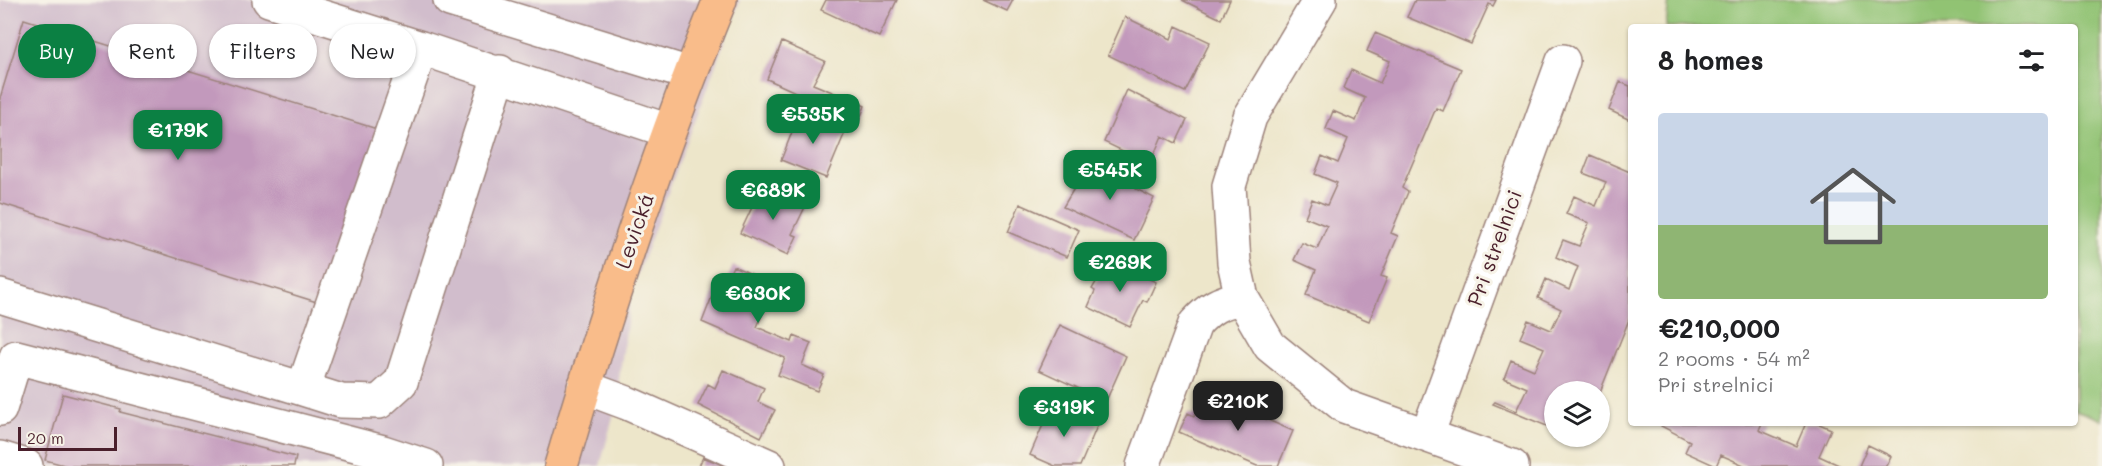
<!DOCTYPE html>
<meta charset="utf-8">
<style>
:root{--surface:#fff;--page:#f2f2f2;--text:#202124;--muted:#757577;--line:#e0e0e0;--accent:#0b8043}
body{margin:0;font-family:Mali,sans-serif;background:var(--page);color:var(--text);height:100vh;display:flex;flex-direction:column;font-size:22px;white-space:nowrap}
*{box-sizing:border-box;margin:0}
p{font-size:20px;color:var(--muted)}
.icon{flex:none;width:33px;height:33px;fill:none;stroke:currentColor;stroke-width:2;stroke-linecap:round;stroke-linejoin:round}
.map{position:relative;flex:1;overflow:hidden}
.drawer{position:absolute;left:1628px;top:24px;width:450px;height:402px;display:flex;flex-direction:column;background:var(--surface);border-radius:6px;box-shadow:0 2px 4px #0004}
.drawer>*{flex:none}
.hud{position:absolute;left:18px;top:24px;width:570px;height:54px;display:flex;gap:12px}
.buttons{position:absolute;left:1544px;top:381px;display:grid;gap:12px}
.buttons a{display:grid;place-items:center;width:66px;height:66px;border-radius:50%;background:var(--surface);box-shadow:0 2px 4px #0004;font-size:30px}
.scale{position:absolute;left:18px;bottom:15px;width:99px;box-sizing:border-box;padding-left:6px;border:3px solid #4a1f2b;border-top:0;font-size:16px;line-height:21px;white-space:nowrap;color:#4a1f2b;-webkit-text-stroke:4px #f7f3e8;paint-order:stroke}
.price{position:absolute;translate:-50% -51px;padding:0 14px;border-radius:12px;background:var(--accent);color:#fff;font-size:20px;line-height:39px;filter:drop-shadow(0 2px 3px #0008)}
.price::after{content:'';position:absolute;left:50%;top:36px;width:18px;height:14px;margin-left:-9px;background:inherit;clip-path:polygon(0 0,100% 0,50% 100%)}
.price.current{background:#222;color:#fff}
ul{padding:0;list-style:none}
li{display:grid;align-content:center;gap:12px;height:318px;padding:0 30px}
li+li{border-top:2px solid var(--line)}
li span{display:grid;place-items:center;height:186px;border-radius:6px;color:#555}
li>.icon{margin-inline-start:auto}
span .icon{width:108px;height:108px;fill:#fffc;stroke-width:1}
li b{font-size:26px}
h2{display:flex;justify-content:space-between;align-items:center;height:72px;padding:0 30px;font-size:26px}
.pill{padding:0 21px;border-radius:27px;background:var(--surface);box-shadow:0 2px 4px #0004;font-size:21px;line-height:54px}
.pill.current{background:var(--accent);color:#fff}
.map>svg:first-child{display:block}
</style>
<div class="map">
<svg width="2102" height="466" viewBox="0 0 2102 466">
<rect width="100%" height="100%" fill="#f7f3e8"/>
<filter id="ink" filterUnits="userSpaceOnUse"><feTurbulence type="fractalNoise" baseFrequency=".0167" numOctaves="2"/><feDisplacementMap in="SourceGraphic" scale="12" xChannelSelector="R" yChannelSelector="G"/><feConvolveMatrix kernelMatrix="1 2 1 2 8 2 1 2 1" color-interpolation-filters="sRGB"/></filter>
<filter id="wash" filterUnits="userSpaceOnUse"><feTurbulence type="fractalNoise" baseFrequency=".008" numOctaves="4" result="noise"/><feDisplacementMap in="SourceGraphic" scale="24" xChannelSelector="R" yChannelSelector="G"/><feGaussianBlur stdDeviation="1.35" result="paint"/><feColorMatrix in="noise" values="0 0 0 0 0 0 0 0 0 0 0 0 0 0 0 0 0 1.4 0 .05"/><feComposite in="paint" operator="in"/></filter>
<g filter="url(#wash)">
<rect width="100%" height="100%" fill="#ede6ca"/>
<path fill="#d1bdcc" d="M 0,0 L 740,0 L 632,289 L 614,413 L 600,466 L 0,466 Z"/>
<path fill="#91c373" stroke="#6e714f" stroke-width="1.5" d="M 1669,0 L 2102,0 L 2102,420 L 2075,410 L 2074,27 L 1666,27 Z"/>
<g id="blocks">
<path fill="#c299bc" d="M 826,0 L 897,0 L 879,37 L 821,10 Z
M 983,0 L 1013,0 L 1007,11 Z
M 1182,0 L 1230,0 L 1221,19 Z
M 1415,0 L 1496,0 L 1493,6 L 1489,4 L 1471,44 L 1407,17 Z
M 1125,17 L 1171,39 L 1176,26 L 1210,42 L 1185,92 L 1108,55 Z
M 24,19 L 377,129 L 323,304 L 0,203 L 0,98 Z
M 1375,33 L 1461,69 L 1443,111 L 1436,108 L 1402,188 L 1408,192 L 1391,233 L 1398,236 L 1381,276 L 1387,278 L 1369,321 L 1306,295 L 1316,270 L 1294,260 L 1302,243 L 1317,249 L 1327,226 L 1305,217 L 1312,199 L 1327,205 L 1337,183 L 1315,174 L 1322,156 L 1338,163 L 1348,139 L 1326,129 L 1333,111 L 1356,121 L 1365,98 L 1343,88 L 1351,70 L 1380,83 L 1390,61 L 1367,51 Z
M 782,42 L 825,61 L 813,84 L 837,94 L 834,101 L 840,104 L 843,96 L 865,106 L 859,121 L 767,79 Z
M 1620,82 L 1630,86 L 1630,120 L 1609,110 Z
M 1127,90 L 1187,120 L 1176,143 L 1162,136 L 1150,164 L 1104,142 Z
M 800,112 L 846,130 L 826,178 L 781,160 Z
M 1590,155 L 1630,172 L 1630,317 L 1600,392 L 1554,392 L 1554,429 L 1493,404 L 1495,402 L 1516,411 L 1527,388 L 1504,378 L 1511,360 L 1534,370 L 1544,348 L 1520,338 L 1528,320 L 1551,330 L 1561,309 L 1538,298 L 1546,279 L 1569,290 L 1578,267 L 1556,257 L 1563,240 L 1579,246 L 1589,223 L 1566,214 L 1574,196 L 1596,206 L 1606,182 L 1583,173 Z
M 1089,163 L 1139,184 L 1136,189 L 1154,198 L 1134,240 L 1063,207 Z
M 762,186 L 805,207 L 792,234 L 797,236 L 788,255 L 740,233 Z
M 1020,204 L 1079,230 L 1067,257 L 1008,232 Z
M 1109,260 L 1156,282 L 1147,302 L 1143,300 L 1130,327 L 1088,307 L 1095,291 L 1092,289 Z
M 733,266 L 775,284 L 757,327 L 792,342 L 794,336 L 811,343 L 802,365 L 824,375 L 817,391 L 778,375 L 785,358 L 702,322 L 716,286 L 723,289 Z
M 1060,325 L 1126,356 L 1106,401 L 1039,370 Z
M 723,370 L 764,388 L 758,402 L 775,410 L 761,437 L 698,405 L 708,384 L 715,388 Z
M 1222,389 L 1240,398 L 1236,406 L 1293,431 L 1278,466 L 1257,466 L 1179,432 L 1188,413 L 1194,416 L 1201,402 L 1214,408 Z
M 63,394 L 121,409 L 120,412 L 296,457 L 294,466 L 68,466 L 45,460 Z
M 1052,404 L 1098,424 L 1080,466 L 1055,466 L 1030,455 Z
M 1662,423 L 1762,423 L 1759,430 L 1796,446 L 1806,423 L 1817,423 L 1831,429 L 1819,456 L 1841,466 L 1746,466 L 1721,455 L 1716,466 L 1685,452 L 1690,441 L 1661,426 Z
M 1868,445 L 1891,456 L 1886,466 L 1859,466 Z
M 703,457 L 725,466 L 699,466 Z"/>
</g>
</g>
<g filter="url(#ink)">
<use href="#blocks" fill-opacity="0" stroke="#9c827a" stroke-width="1.5"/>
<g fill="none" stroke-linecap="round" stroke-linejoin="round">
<g stroke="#9c827a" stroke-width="36">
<path id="minor" d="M 269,0 L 421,48
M 450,0 L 690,74
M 1320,0 L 1250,117 L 1229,186 L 1234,262 L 1242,298 L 1270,346 L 1344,406 L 1512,466
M 0,296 L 303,389 L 421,48 L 669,131
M 584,387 L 627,403 L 769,466
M 303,389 L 341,401 L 379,402 L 401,382 L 500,72
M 0,409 L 16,357 L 383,452 L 426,466
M 1427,435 L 1563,61
M 0,458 L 26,466
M 1143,466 L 1195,324 C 1210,307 1220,302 1242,298"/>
</g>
<g stroke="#9c827a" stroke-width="36">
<path id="major" d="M 561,466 C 607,308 658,152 720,0"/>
</g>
<use href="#minor" stroke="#fff" stroke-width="33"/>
<use href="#major" stroke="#f9bc8a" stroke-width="33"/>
</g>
</g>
<g text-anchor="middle" stroke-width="6" stroke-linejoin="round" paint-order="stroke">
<g font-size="21" fill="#4a1f2b" stroke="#f7f3e8">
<text transform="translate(635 231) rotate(-71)" y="7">Levická</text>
<text transform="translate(1495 248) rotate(-70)" y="7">Pri strelnici</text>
</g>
</g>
</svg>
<div class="buttons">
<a><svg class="icon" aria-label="layers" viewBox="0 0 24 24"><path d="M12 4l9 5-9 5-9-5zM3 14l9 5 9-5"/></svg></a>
</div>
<div class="scale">20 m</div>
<b class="price" style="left:813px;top:145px">€535K</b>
<b class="price" style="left:178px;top:161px">€179K</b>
<b class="price" style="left:1110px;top:201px">€545K</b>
<b class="price" style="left:773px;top:221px">€689K</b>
<b class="price" style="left:1120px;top:293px">€269K</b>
<b class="price" style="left:758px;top:324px">€630K</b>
<b class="price current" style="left:1238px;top:432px">€210K</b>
<b class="price" style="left:1064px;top:438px">€319K</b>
<div class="hud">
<a class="pill current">Buy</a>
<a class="pill">Rent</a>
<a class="pill">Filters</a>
<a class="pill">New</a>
</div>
<section class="drawer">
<h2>8 homes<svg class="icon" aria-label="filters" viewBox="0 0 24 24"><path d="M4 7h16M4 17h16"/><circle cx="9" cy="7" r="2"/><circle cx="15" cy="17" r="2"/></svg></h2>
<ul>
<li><span style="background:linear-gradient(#c9d6e8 60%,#8fb573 0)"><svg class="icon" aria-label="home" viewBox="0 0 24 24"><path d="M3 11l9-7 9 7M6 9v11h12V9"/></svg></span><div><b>€210,000</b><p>2 rooms · 54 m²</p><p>Pri strelnici</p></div></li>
</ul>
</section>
</div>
